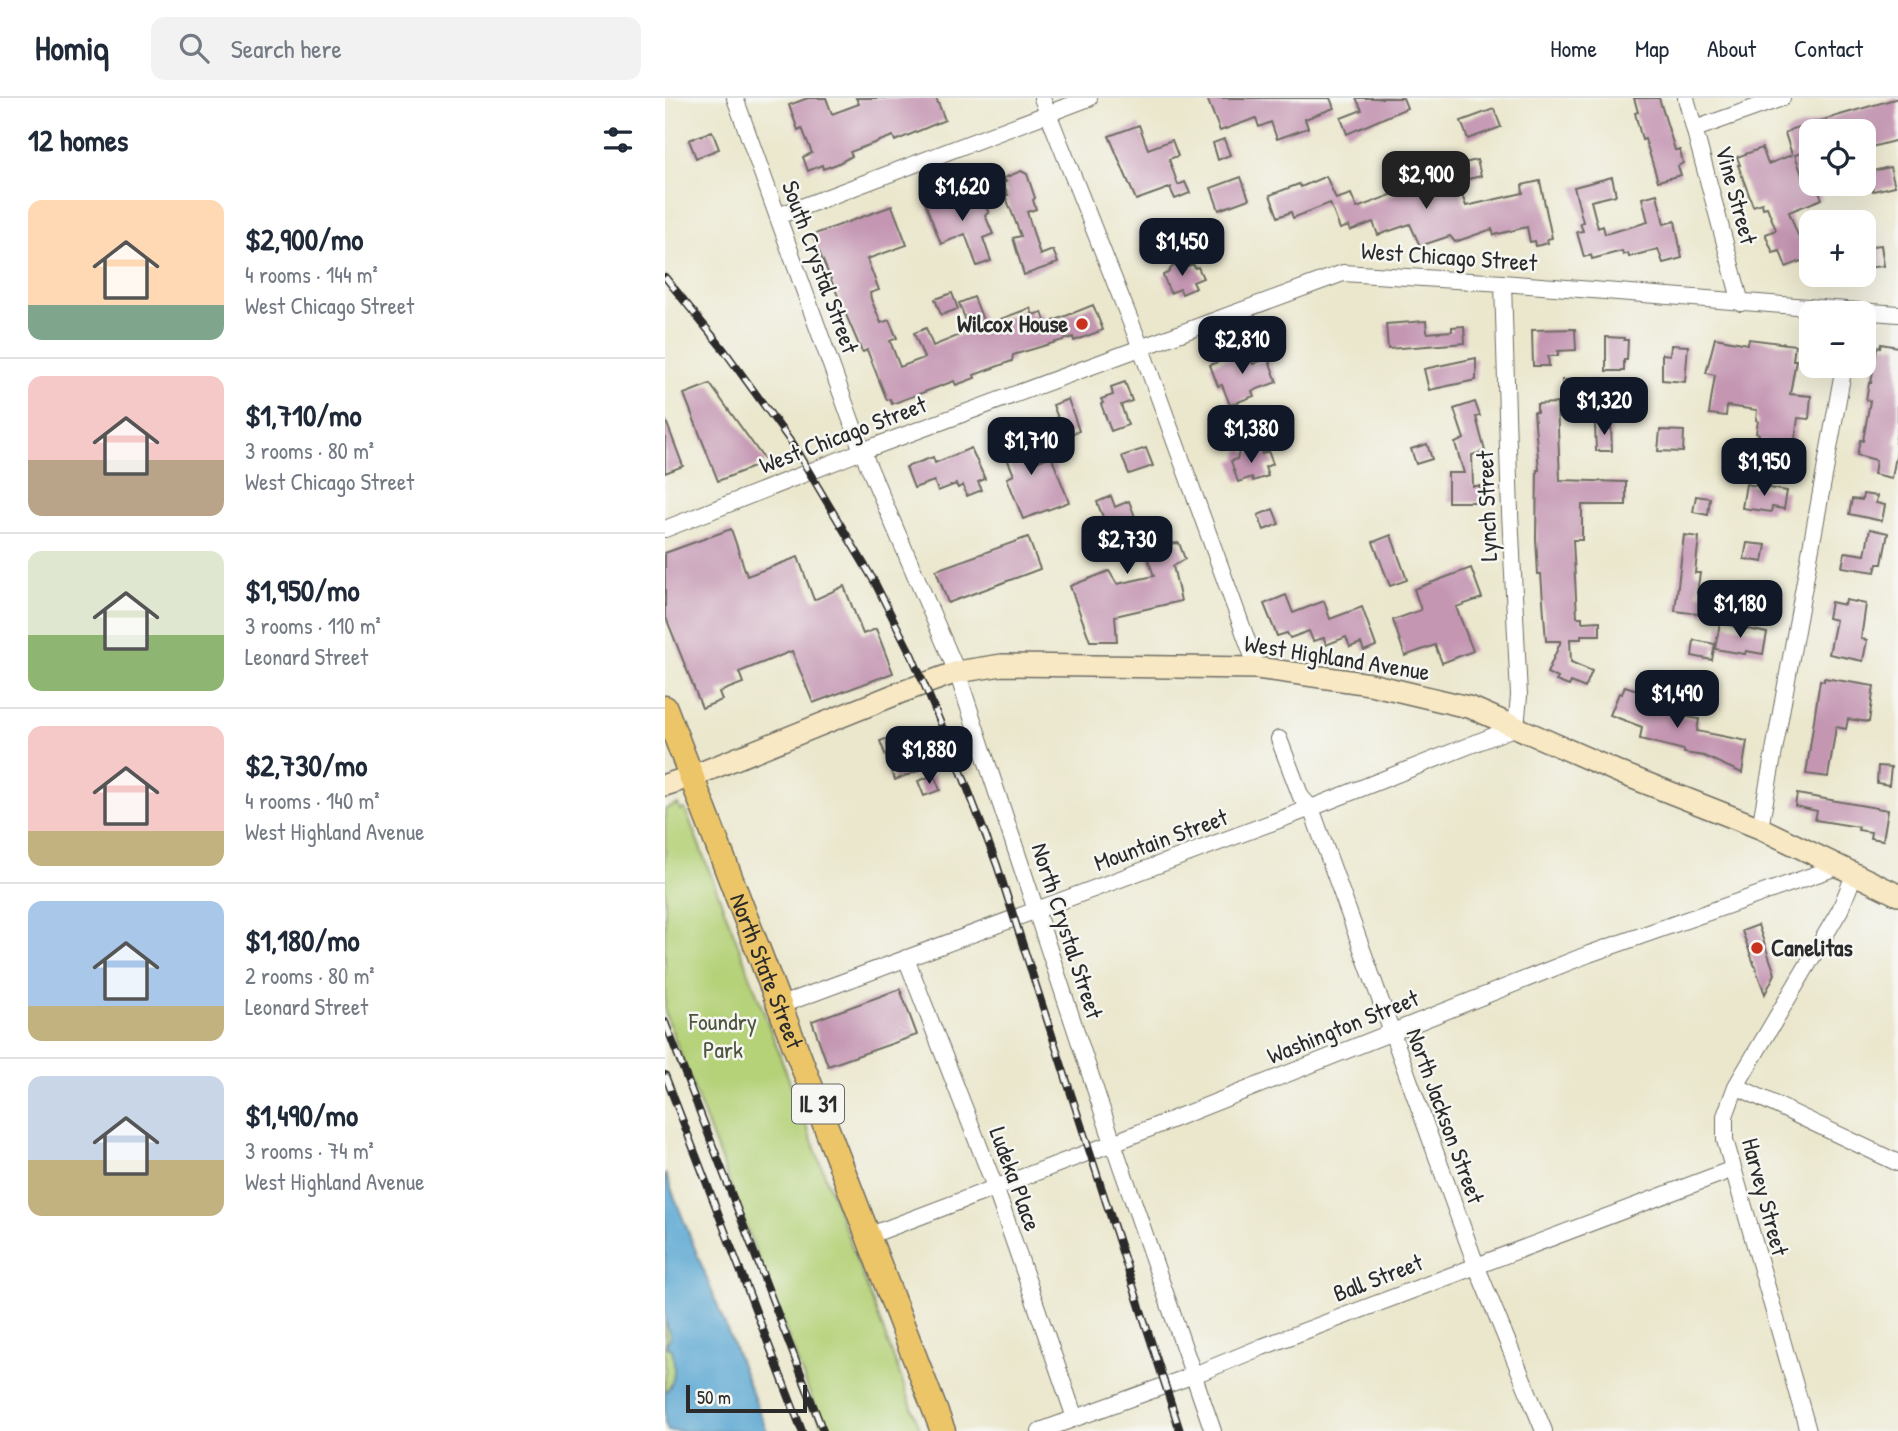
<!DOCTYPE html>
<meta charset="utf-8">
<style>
:root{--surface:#fff;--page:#f2f2f3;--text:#1f2937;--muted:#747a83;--line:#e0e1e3;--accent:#111827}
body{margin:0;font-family:"Patrick Hand",sans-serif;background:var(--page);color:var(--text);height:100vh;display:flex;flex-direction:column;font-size:26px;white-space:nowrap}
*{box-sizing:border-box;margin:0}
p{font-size:23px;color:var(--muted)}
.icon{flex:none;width:38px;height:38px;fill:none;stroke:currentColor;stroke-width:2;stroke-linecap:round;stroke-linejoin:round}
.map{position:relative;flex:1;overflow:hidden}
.side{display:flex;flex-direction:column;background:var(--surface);width:665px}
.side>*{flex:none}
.fabs{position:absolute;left:1134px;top:21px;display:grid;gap:14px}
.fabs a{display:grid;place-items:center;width:77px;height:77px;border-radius:14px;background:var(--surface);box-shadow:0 7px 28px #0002;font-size:35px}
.scale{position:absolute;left:21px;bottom:18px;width:121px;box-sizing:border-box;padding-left:7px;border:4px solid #2b2b2b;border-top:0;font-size:19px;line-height:24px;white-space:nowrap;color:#2b2b2b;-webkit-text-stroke:5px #f6f6f2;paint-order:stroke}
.price{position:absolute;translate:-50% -60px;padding:0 16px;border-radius:14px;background:var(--accent);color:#fff;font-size:23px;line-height:46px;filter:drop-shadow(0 2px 4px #0008)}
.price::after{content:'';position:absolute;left:50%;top:42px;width:21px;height:16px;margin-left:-10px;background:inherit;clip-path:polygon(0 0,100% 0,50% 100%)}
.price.active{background:#222;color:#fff}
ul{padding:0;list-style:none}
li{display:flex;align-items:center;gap:21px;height:175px;padding:0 28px}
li+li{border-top:2px solid var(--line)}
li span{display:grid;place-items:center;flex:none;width:196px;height:140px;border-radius:14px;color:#555}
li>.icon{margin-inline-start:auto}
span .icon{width:84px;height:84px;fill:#fffc;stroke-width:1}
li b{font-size:30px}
h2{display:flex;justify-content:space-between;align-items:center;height:84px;padding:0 28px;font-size:30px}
header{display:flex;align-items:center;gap:42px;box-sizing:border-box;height:98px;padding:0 35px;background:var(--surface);border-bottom:2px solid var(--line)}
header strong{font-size:33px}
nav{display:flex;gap:38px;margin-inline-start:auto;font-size:24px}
.search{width:490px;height:63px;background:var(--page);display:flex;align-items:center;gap:18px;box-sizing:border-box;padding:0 24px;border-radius:14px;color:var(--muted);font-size:26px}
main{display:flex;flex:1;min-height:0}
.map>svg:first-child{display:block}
</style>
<header>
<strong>Homiq</strong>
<div class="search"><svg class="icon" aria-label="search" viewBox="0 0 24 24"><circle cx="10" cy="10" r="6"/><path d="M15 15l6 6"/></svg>Search here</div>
<nav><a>Home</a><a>Map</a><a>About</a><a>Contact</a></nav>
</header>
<main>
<section class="side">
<h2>12 homes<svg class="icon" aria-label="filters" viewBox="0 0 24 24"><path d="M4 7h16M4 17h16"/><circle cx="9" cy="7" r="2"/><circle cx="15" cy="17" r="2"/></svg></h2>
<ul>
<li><span style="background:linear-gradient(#ffd9b3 75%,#7fa58c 0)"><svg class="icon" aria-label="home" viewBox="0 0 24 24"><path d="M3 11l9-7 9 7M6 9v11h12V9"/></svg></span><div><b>$2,900/mo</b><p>4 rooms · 144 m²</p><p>West Chicago Street</p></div></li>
<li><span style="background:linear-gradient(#f6c9c9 60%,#b9a48a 0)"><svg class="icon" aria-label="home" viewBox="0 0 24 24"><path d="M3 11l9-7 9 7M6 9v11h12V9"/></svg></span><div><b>$1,710/mo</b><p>3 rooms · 80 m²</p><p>West Chicago Street</p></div></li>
<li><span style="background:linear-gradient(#dfe7d0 60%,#8fb573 0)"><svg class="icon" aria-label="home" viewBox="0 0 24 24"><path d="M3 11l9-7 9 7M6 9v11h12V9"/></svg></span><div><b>$1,950/mo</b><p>3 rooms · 110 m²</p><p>Leonard Street</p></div></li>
<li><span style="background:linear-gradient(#f6c9c9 75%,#c2b280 0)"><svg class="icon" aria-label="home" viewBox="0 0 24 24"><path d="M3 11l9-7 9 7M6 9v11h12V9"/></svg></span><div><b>$2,730/mo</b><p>4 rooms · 140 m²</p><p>West Highland Avenue</p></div></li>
<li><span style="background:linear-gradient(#a9c7e8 75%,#c2b280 0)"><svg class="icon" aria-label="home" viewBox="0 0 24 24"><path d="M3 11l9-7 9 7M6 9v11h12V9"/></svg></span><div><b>$1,180/mo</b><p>2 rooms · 80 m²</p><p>Leonard Street</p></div></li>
<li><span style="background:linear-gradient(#c9d6e8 60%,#c2b280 0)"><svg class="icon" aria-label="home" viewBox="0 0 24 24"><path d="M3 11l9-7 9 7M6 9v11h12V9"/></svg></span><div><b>$1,490/mo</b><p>3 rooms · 74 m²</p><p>West Highland Avenue</p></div></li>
</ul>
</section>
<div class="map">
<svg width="1233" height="1333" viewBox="0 0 1233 1333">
<rect width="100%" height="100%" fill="#f6f6f2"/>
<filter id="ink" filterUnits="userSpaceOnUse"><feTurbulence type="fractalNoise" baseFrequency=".0143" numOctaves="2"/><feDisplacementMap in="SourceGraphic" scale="14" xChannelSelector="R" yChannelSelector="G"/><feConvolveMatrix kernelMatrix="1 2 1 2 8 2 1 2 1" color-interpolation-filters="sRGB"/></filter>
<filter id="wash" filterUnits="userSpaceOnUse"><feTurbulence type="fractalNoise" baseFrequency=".00686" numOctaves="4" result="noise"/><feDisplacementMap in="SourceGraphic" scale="28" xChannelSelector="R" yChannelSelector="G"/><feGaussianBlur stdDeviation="1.57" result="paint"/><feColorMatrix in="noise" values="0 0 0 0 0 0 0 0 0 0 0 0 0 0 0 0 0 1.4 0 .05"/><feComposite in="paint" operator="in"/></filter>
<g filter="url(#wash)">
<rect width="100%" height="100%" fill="#ebe7cd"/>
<path fill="#b5d279" stroke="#707e52" stroke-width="2" d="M 13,706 L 15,712 L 20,711 L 78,859 L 256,1333 L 159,1333 L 0,915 L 0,711 Z
M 0,1221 C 6,1240 19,1280 0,1294 Z"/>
<path fill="#58a6d1" stroke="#42687e" stroke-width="2" d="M 0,1075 L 102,1333 L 3,1333 L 0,1325 L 0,1294 C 12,1285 10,1266 7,1251 L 1,1249 L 5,1237 L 0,1221 Z"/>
<g id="blocks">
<path fill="#c496b2" d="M 143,0 L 161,0 L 167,16 L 194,6 L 191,0 L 271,0 L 280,22 L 230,43 L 228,38 L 185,54 L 187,58 L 172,66 L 158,71 L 157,67 L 143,73 L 138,59 L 147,55 L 137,30 L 133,32 L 124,7 Z
M 542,0 L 665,0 L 669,10 L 640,21 L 643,30 L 612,41 L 606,24 L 594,29 L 591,20 L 555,33 Z
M 691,0 L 738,0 L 742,10 L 682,36 L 676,20 L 697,12 Z
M 969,0 L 994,0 L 1010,52 L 1015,52 L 1018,65 L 1013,68 L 1016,77 L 993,83 L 980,41 L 977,42 L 970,15 L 973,14 Z
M 1233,0 L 1233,42 L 1199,51 L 1199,33 L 1146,33 L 1146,52 L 1130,57 L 1140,86 L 1151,86 L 1157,101 L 1124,114 L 1142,161 L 1121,169 L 1115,153 L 1108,155 L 1101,138 L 1101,136 L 1111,132 L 1102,109 L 1098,110 L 1097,105 L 1088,108 L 1073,67 L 1075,67 L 1072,59 L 1097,50 L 1103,66 L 1127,57 L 1120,35 L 1127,31 Z
M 829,11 L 836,29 L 803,41 L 796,23 Z
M 474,27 L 483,51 L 507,42 L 513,58 L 504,61 L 513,87 L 520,84 L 525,95 L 510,101 L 505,90 L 507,89 L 471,102 L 444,38 Z
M 47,33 L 54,51 L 31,60 L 24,42 Z
M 559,41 L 565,57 L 553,62 L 548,45 Z
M 812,62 L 816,78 L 799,82 L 795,66 Z
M 1225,69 L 1230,88 L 1208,93 L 1206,86 L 1199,88 L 1199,75 Z
M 356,73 L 362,76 L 370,100 L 368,102 L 371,111 L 362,114 L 375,157 L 388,152 L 393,165 L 359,177 L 348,140 L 356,138 L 340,97 L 343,97 L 338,85 L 341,84 L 339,80 Z
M 661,78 L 671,101 L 686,96 L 692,110 L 739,92 L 738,89 L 755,82 L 759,92 L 791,80 L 801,108 L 858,95 L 857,87 L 875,83 L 887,140 L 882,141 L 883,145 L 871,148 L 870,143 L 865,144 L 862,129 L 829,137 L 827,131 L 790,144 L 785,138 L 755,148 L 745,126 L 713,137 L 708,124 L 685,133 L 684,128 L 675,131 L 665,105 L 628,120 L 626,114 L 613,119 L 605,97 L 634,86 L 636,89 Z
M 576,79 L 584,101 L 554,112 L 546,90 Z
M 947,79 L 951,97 L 926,103 L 933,130 L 938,128 L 940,136 L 983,124 L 977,100 L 992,96 L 999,126 L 1010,123 L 1017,160 L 998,165 L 993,151 L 964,159 L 963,155 L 958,157 L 957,153 L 927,161 L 926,157 L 919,159 L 912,134 L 918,133 L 915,125 L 918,124 L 909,89 Z
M 314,95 L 324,115 L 320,117 L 328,136 L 318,140 L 326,163 L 312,168 L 300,136 L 276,146 L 260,104 L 279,97 L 282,104 L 303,96 L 304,99 Z
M 227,108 L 242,147 L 202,161 L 214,192 L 205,195 L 206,201 L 216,225 L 224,222 L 232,240 L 225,243 L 235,269 L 259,260 L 249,235 L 261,230 L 268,248 L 305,233 L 294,205 L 309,199 L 320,227 L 365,210 L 368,217 L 377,214 L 381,226 L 428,207 L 438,232 L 409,243 L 408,239 L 348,257 L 347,263 L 309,277 L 310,280 L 291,287 L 289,283 L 227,306 L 225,301 L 222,302 L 202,252 L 198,254 L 196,252 L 147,137 Z
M 1216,147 L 1219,168 L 1199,170 L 1199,149 Z
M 521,163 L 523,168 L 528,166 L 530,170 L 533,169 L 538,180 L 528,184 L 531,190 L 517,196 L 515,191 L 505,195 L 498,177 L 503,175 L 507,169 Z
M 287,195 L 293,211 L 276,217 L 270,201 Z
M 761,223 L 762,235 L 787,233 L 787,229 L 799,228 L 800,245 L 723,251 L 721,226 Z
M 910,231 L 911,252 L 893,253 L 893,258 L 883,258 L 884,268 L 868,268 L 867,232 Z
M 941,239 L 959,240 L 959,242 L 963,242 L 962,262 L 959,262 L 959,273 L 941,273 Z
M 1050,240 L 1083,246 L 1084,241 L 1130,247 L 1128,262 L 1131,262 L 1125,296 L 1146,298 L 1144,321 L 1133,320 L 1129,348 L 1093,342 L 1094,336 L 1091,335 L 1093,323 L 1091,322 L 1092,312 L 1062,308 L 1061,318 L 1044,316 L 1050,277 L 1041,275 Z
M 1216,246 L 1233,249 L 1233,329 L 1230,345 L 1233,347 L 1227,380 L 1209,376 L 1211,362 L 1192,357 L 1195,342 L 1198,343 L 1205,303 L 1201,302 L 1204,285 L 1206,285 L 1212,249 L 1215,250 Z
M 1006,247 L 1023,248 L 1020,284 L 997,282 L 997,256 L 1005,257 Z
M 580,253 L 588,266 L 603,260 L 612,284 L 587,293 L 589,298 L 565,307 L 557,287 L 553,288 L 545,267 Z
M 811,260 L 811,282 L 764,292 L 759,271 Z
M 931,281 L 931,297 L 898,298 L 897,282 Z
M 460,284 L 467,303 L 456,307 L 463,327 L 446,333 L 436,306 L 438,305 L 436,301 L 448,297 L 446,289 Z
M 45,286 L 101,364 L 53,383 L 19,296 Z
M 403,301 L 414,333 L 400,338 L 388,307 Z
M 810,304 L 815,318 L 811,319 L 820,353 L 807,357 L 808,388 L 815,388 L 815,404 L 783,404 L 783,375 L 799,375 L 790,345 L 799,341 L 789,311 Z
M 892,305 L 895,382 L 961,384 L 961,407 L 917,407 L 917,442 L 908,442 L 912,519 L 917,519 L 917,524 L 935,523 L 935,537 L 916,537 L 916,541 L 905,541 L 906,564 L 927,573 L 920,590 L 906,584 L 904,588 L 891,583 L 893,580 L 882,575 L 896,543 L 881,543 L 876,476 L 873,476 L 871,440 L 872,372 L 874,372 L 869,314 L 872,314 L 872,306 Z
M 1,323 L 18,368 L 0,375 L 0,324 Z
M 946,325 L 947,353 L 931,353 L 930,326 Z
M 350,327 L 366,366 L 386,358 L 404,404 L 358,421 L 342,380 L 349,377 L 331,334 Z
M 995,332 L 1019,333 L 1018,354 L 993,353 Z
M 762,346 L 767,361 L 751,366 L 746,351 Z
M 306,350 L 320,381 L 313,384 L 317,392 L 302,398 L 298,387 L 293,390 L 291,386 L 273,393 L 269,383 L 249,390 L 241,369 L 268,359 L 270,365 Z
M 481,350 L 488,368 L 464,376 L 457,358 Z
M 575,350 L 584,355 L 595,351 L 597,356 L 603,353 L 608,366 L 600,369 L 603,378 L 588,383 L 587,379 L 573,384 L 566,363 L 572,361 Z
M 1081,386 L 1122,393 L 1119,411 L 1107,409 L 1106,414 L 1077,410 Z
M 1198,396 L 1212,398 L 1211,405 L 1220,407 L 1217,423 L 1184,416 L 1187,401 L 1197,402 Z
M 446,398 L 450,409 L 464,403 L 475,432 L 481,430 L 483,436 L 496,431 L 502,446 L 514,445 L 520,461 L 508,468 L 516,503 L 450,518 L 452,543 L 425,543 L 405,488 L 444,473 L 452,486 L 489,478 L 480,452 L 472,455 L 465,437 L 434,447 L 430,433 L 442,429 L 432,404 Z
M 1031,398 L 1045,400 L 1043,417 L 1028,414 Z
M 608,411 L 614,426 L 599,432 L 593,417 Z
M 66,431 L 82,478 L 133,459 L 149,502 L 179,488 L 198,536 L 211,531 L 228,575 L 148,605 L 127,553 L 74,574 L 78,585 L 54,594 L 57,602 L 37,610 L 0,517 L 0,455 Z
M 1205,431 L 1223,435 L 1217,466 L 1212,466 L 1210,474 L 1177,469 L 1180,454 L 1200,457 Z
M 726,437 L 742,482 L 725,488 L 708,444 Z
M 1019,437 L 1034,439 L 1030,475 L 1035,475 L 1032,495 L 1044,498 L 1041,517 L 1010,513 Z
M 363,439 L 375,471 L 283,505 L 271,472 Z
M 1082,445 L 1101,447 L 1098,464 L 1079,461 Z
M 806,470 L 817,500 L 791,509 L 808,553 L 777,565 L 770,547 L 740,558 L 728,522 L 756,512 L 749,491 Z
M 621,497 L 628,515 L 659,503 L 665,521 L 697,509 L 711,548 L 699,553 L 696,545 L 685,549 L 681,539 L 661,547 L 659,540 L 648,543 L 644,533 L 625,540 L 622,535 L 612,538 L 599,506 Z
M 1181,502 L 1201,506 L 1196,541 L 1202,542 L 1198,563 L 1164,556 L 1171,522 L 1163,520 L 1166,504 L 1180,507 Z
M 1055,525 L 1102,535 L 1098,556 L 1081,553 L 1080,556 L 1050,551 Z
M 1029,542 L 1050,546 L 1047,562 L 1027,558 Z
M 1159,580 L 1209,588 L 1204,624 L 1183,621 L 1181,631 L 1171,629 L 1163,679 L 1141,676 L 1155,582 L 1159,583 Z
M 960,588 L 975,593 L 973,600 L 1009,607 L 1007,616 L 1034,621 L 1032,633 L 1082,643 L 1077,675 L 1039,658 L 1019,655 L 1019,652 L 975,641 L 977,629 L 945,617 L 954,595 L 957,596 Z
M 228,638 L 230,644 L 240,640 L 253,673 L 230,682 L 215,643 Z
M 1213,668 L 1226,669 L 1224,687 L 1212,685 Z
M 269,677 L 275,692 L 259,698 L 253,683 Z
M 1132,696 L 1223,712 L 1218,742 L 1205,740 L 1206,734 L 1193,732 L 1194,729 L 1150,722 L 1152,713 L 1130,708 Z
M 1093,827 L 1110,876 L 1100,896 L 1077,833 Z
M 235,891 L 252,937 L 163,968 L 147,923 Z"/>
</g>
</g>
<g filter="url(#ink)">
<use href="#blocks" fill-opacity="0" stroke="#6e6d64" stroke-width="2"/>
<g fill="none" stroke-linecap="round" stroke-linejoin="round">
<g stroke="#6e6d64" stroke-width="18">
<path id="street" d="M 70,0 L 197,353 L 292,574 L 448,1045 L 548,1333
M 377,0 L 476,250 L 592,570
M 1021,0 L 1076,205
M 1030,31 L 1117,0
M 113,118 L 424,0
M 0,431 L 197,353 L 678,175 L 838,185 L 1233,216
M 614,641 L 636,699 L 646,710 L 811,1167 L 879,1333
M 1095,730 L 1179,268
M 241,860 L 330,1089 L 410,1320
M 116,907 L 646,710 L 851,629 L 854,598 L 845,415 L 838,185
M 1071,988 L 1233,1065
M 203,1138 L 448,1045 L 924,856 L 1172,769
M 375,1333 L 529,1277 L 597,1249 L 1068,1071
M 1143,1333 L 1060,1042 L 1060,1018 L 1071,988 L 1175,812 L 1189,777"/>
</g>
<g stroke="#6e6d64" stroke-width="24">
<path id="secondary" d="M 0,687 L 28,678 L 234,595 L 292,574 L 337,567 L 592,570 L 705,586 L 807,610 L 958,676 L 1095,730 L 1233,797"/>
</g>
<g stroke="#6e6d64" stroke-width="27">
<g id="primary">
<path id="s1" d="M 0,610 L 278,1333"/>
</g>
</g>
<use href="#street" stroke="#fff" stroke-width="16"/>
<use href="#secondary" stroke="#f8e8c3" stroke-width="21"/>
<use href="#primary" stroke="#edc569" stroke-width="24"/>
<g stroke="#2b2b2b" stroke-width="8">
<path id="rail" d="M 0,179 L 59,252 L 128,347 L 209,483 L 247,558 L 294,668 L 332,767 L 515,1333
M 0,924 L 158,1333
M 0,977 L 137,1333"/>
</g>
<use href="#rail" stroke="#f6f6f2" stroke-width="5" stroke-dasharray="16" stroke-linecap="butt"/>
</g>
</g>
<g fill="#c8321e" stroke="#f6f6f2" stroke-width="2.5">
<circle cx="417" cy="226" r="7"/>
<circle cx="1092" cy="850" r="7"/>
</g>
<g text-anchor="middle" stroke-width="5" stroke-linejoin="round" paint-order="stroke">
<rect fill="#f6f6f2" stroke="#686867" stroke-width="2" x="127" y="986.5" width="52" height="39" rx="5"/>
<g font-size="23" font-weight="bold" fill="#2b2b2b">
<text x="153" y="1014">IL 31</text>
</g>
<g font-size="24" fill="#2b2b2b" stroke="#f6f6f2">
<text transform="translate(1071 97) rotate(75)" y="8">Vine Street</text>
<text transform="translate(784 159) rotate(4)" y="8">West Chicago Street</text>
<text transform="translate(155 169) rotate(70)" y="8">South Crystal Street</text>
<text transform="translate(178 337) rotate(-21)" y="8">West Chicago Street</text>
<text transform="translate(822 408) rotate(-92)" y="8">Lynch Street</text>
<text transform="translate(672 560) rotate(9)" y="8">West Highland Avenue</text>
<text transform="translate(496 742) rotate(-20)" y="8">Mountain Street</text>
<text transform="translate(402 833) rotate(72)" y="8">North Crystal Street</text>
<text dy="8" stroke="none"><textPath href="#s1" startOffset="282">North State Street</textPath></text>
<text transform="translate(678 929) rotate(-22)" y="8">Washington Street</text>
<text transform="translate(780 1018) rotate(70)" y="8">North Jackson Street</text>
<text transform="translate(350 1081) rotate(70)" y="8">Ludeka Place</text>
<text transform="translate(1100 1099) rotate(75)" y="8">Harvey Street</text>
<text transform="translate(713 1180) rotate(-21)" y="8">Ball Street</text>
</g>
<g font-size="24" font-weight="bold" fill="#2b2b2b" stroke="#f6f6f2" text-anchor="end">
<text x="403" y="234">Wilcox House</text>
<text x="1106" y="858" text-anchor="start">Canelitas</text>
</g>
<g font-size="24" fill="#4e553e" stroke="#f6f6f2">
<text x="58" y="932">Foundry<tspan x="58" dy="28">Park</tspan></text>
</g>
</g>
</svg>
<div class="fabs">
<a><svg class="icon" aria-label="locate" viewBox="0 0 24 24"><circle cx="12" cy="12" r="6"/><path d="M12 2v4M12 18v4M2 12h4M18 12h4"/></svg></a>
<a>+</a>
<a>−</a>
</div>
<div class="scale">50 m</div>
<b class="price active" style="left:761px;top:113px">$2,900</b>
<b class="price" style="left:297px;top:125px">$1,620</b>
<b class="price" style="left:517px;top:180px">$1,450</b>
<b class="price" style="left:577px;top:278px">$2,810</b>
<b class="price" style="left:939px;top:339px">$1,320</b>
<b class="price" style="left:586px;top:367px">$1,380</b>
<b class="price" style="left:366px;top:379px">$1,710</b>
<b class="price" style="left:1099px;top:400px">$1,950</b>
<b class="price" style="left:462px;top:478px">$2,730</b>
<b class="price" style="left:1075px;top:542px">$1,180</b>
<b class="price" style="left:1012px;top:632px">$1,490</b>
<b class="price" style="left:264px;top:688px">$1,880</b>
</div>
</main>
